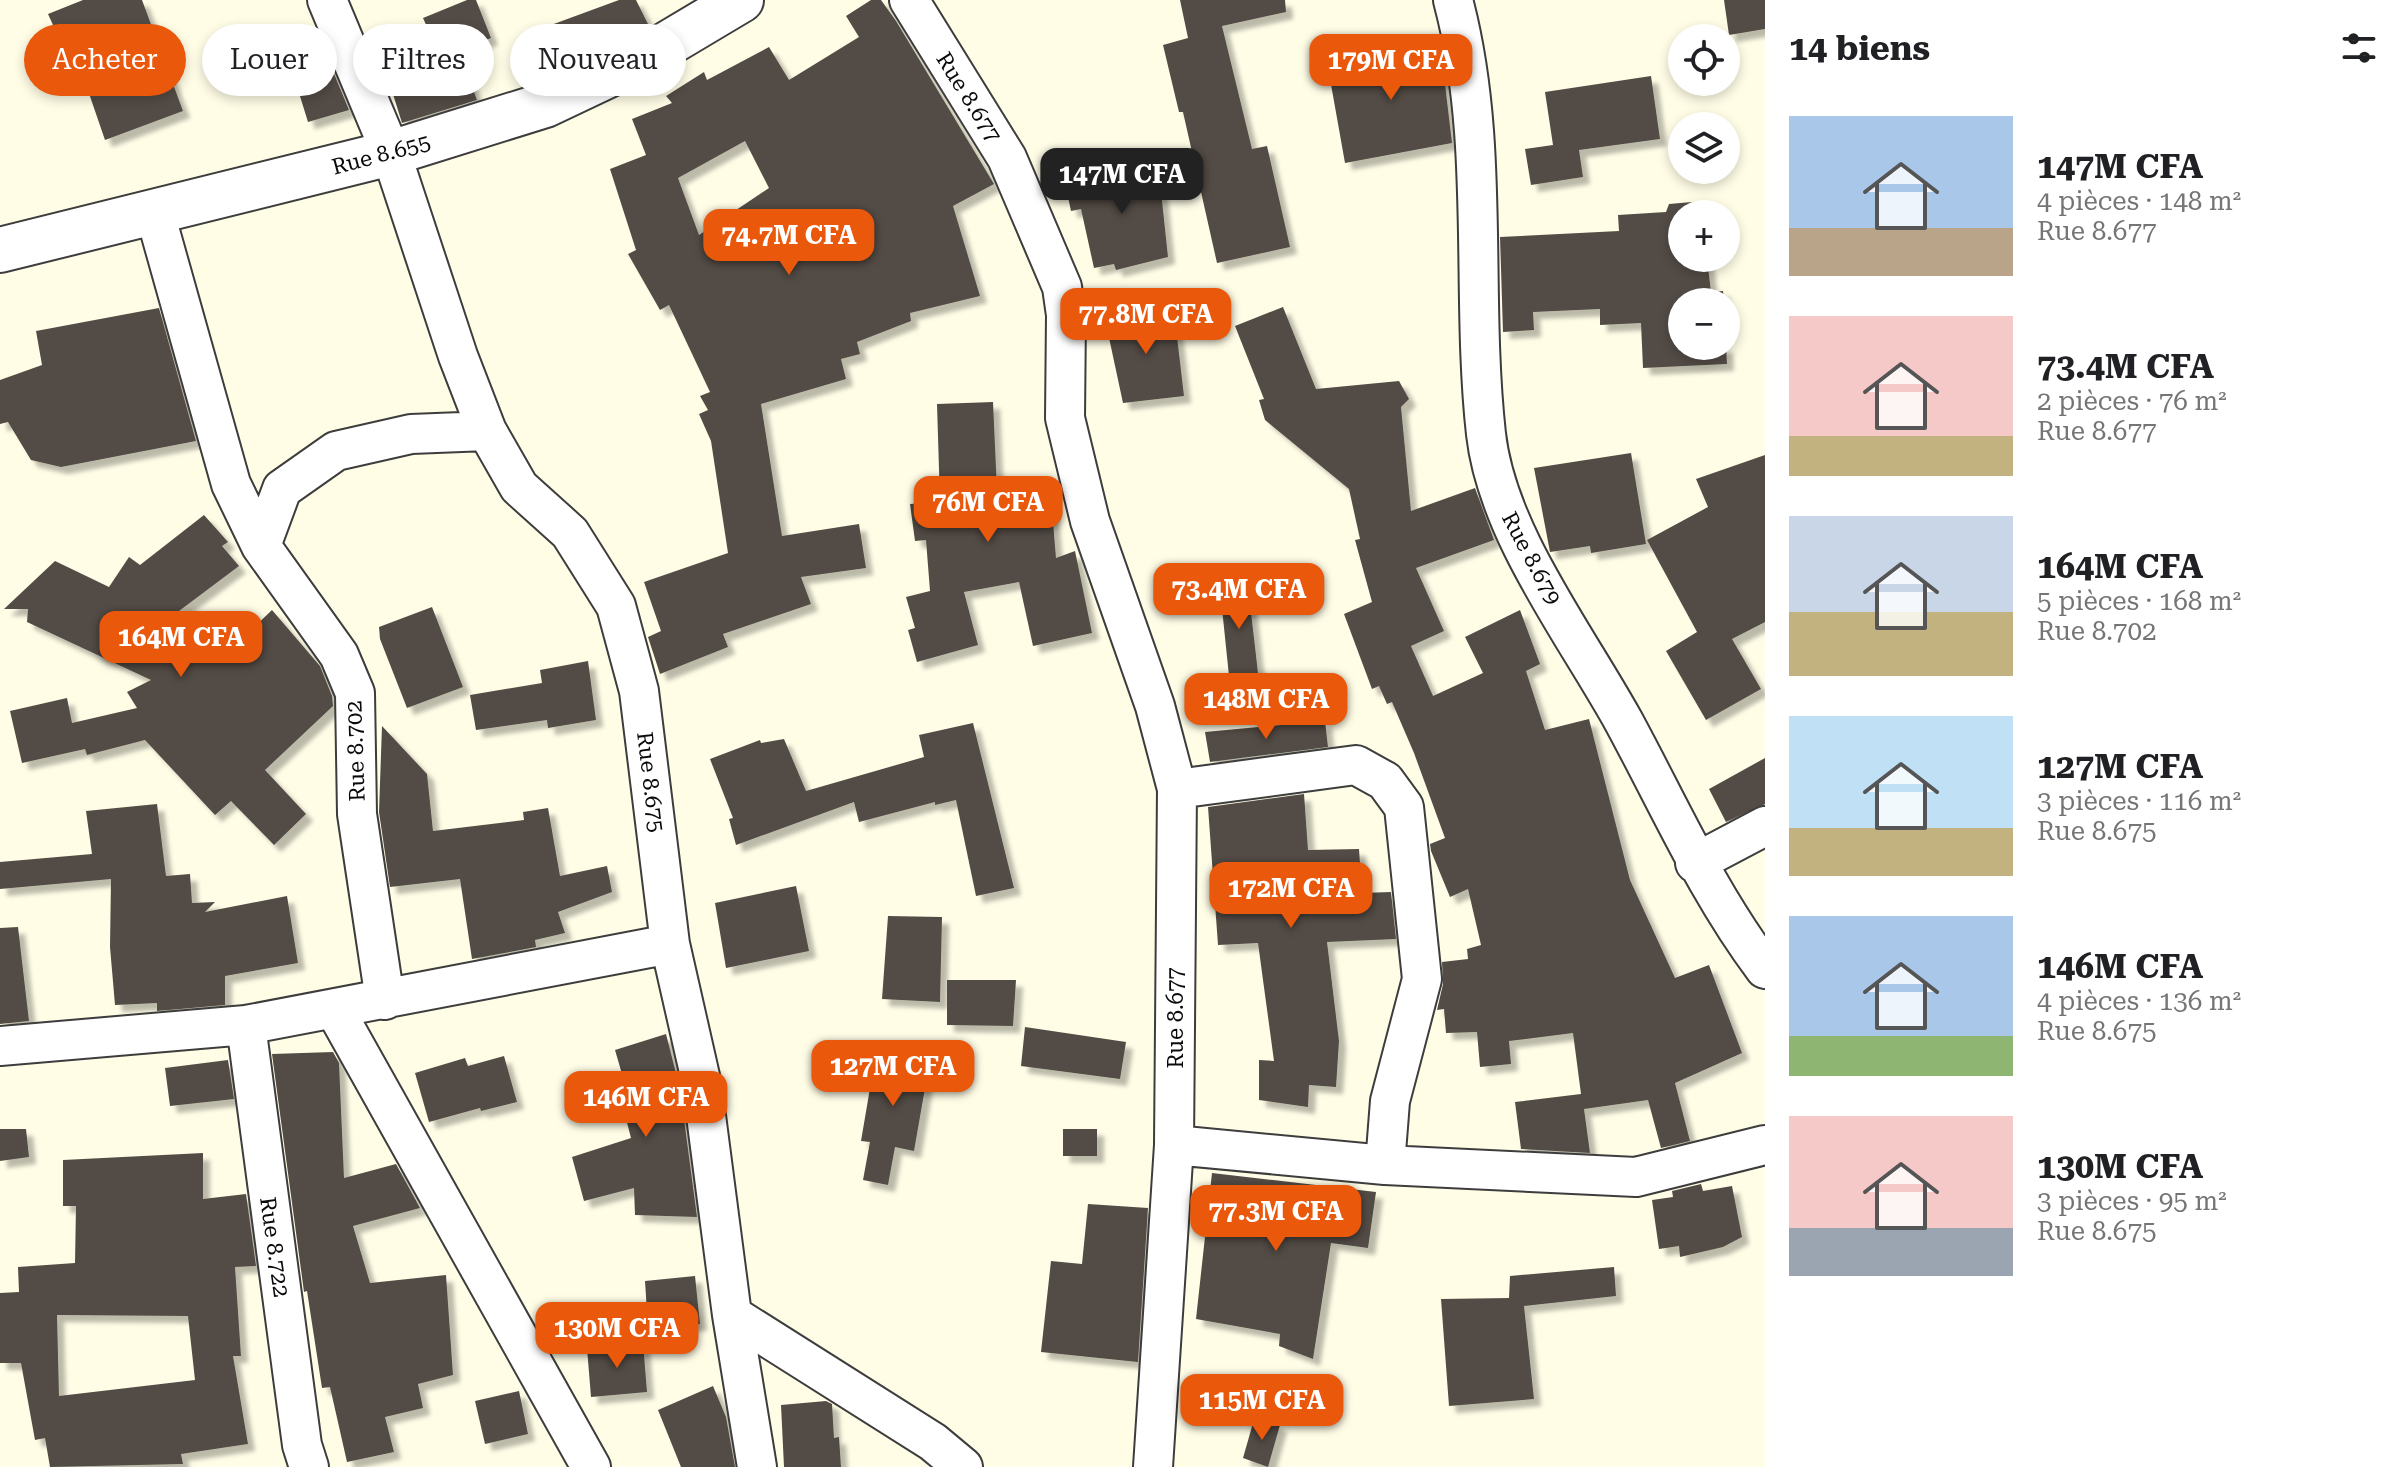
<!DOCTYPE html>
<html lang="fr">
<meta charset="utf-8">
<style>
:root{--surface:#fff;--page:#f2f2f2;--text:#202124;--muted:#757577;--accent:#ea580c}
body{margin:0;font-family:"Roboto Serif",serif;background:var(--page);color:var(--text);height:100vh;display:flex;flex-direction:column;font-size:30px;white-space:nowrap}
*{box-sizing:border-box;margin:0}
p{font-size:26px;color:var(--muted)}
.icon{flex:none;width:44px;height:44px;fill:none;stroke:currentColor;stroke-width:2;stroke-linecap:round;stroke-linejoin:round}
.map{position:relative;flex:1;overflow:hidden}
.side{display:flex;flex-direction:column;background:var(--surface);width:640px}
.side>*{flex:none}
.top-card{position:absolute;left:24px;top:24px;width:760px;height:72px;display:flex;gap:16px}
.tools{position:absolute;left:1668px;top:24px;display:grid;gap:16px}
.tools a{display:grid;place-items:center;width:72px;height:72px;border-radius:50%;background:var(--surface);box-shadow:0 4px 12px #0003;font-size:40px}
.price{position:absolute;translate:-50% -68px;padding:0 18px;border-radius:16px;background:var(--accent);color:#fff;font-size:26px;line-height:52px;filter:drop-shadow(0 2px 4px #0008)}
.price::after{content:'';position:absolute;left:50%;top:48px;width:24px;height:18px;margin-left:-12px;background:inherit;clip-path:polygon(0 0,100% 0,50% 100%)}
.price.current{background:#222;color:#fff}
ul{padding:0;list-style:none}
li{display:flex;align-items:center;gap:24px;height:200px;padding:0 24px}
li span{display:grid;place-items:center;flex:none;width:224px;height:160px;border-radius:0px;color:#555}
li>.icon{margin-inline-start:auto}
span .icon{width:96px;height:96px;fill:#fffc;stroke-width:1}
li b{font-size:34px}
h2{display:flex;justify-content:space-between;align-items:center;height:96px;padding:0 24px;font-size:34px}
.pill{padding:0 28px;border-radius:36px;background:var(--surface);box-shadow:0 4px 12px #0003;font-size:28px;line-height:72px}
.pill.current{background:var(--accent);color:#fff}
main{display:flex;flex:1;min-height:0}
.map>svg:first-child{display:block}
</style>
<main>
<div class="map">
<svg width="1765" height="1467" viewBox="0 0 1765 1467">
<defs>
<filter id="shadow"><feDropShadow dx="7" dy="7" stdDeviation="2" flood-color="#0004"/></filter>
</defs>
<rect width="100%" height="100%" fill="#fffde6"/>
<path fill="#534c45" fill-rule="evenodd" filter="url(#shadow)" d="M 83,0 L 142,0 L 183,111 L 105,140 L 72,44 L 63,47 L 48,14 Z
M 467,0 L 476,0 L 491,38 L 441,58 L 423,18 Z
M 619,0 L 636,0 L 649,26 L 565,64 L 551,25 Z
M 871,0 L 881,0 L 896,21 L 994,184 L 953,206 L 980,296 L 910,313 L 911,321 L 857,342 L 860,354 L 841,359 L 846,379 L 761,404 L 782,536 L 859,524 L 866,568 L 801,577 L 811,604 L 723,634 L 728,647 L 660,674 L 648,637 L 661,631 L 644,582 L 728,553 L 711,441 L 699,414 L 708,410 L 700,396 L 710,392 L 669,305 L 660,310 L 628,254 L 636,250 L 610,169 L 646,155 L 632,119 L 672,103 L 666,96 L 704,72 L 707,80 L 769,47 L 789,80 L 859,37 L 846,16 ZM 745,141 L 769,188 L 699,235 L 678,178 Z
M 1180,0 L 1285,0 L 1286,12 L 1222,26 L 1252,149 L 1267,146 L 1290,247 L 1217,263 L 1183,112 L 1179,112 L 1163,45 L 1188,38 Z
M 1724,0 L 1765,0 L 1765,29 L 1729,35 Z
M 315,28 L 349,110 L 308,122 L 282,38 Z
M 1440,42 L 1452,143 L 1345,163 L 1327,62 Z
M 465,68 L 477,100 L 402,123 L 392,91 Z
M 1651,76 L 1660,139 L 1579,150 L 1583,177 L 1531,185 L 1525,149 L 1553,145 L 1545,92 Z
M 1158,163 L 1168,257 L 1116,270 L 1114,264 L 1094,268 L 1081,209 L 1071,211 L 1065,183 Z
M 1692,202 L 1702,214 L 1682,214 L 1682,258 L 1707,258 L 1711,292 L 1723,291 L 1724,302 L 1682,302 L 1682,346 L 1726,346 L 1727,364 L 1643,368 L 1641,323 L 1600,325 L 1600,309 L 1533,312 L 1534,330 L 1503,332 L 1500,237 L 1619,231 L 1618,215 L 1666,212 L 1669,204 Z
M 1283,307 L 1316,389 L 1399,381 L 1409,399 L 1401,407 L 1411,511 L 1475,488 L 1494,540 L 1416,568 L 1444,631 L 1411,646 L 1433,696 L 1483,673 L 1465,637 L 1520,610 L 1540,664 L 1526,671 L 1545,730 L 1589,719 L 1630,880 L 1675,978 L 1709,965 L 1742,1053 L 1675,1083 L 1690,1141 L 1661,1148 L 1648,1100 L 1584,1109 L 1590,1153 L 1521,1149 L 1515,1102 L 1581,1094 L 1573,1033 L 1509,1041 L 1511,1064 L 1480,1067 L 1477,1032 L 1446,1033 L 1444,1009 L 1437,1010 L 1443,984 L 1442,962 L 1468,959 L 1467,949 L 1481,945 L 1468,889 L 1450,897 L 1431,851 L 1430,844 L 1445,838 L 1414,753 L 1392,702 L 1387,704 L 1379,686 L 1372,689 L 1344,614 L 1372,602 L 1355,540 L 1360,539 L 1349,489 L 1265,420 L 1259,400 L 1264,399 L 1235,326 Z
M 159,308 L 196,441 L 61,467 L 31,460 L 8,422 L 0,424 L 0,380 L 42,365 L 36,331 Z
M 1174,311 L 1184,396 L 1123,403 L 1105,319 Z
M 993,402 L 997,490 L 1050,485 L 1056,558 L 1075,551 L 1092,633 L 1033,646 L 1019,582 L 964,592 L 978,645 L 917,662 L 908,630 L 915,628 L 906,597 L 930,591 L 926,540 L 915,541 L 910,504 L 940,502 L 937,404 Z
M 1631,453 L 1646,544 L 1591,553 L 1590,546 L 1550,552 L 1534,468 Z
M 1765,455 L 1765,622 L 1732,639 L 1761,689 L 1706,720 L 1666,651 L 1697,632 L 1647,540 L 1708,507 L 1696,479 Z
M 204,515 L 228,542 L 222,546 L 239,566 L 179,611 L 220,660 L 272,610 L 320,666 L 332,696 L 333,706 L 265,770 L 306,814 L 274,845 L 231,801 L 215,815 L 145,740 L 87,755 L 85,749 L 22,763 L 10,711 L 67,698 L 72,723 L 137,708 L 127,692 L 151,680 L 27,622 L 28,609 L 4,609 L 55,561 L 109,587 L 129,557 L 140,565 Z
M 1248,586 L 1258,673 L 1229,676 L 1220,589 Z
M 432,607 L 463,687 L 407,708 L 380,639 L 379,627 Z
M 588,661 L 596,720 L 548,728 L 547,720 L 476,730 L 470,695 L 542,683 L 540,670 Z
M 1325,721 L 1328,747 L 1210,762 L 1205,732 Z
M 973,723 L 1014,888 L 976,896 L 956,800 L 935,805 L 935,802 L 859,822 L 854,802 L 736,845 L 729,819 L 733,818 L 710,759 L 760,740 L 761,743 L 784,739 L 806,791 L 924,757 L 919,735 Z
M 382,726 L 427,774 L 433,831 L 524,820 L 523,812 L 548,808 L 560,876 L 607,866 L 612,892 L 558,912 L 565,933 L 535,940 L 536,947 L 472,959 L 460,879 L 390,887 L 379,812 Z
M 1765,758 L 1765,804 L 1726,822 L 1709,789 Z
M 1304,794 L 1308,850 L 1359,849 L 1362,893 L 1391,892 L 1396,939 L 1327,942 L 1339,1041 L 1336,1087 L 1309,1085 L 1308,1107 L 1259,1100 L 1259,1060 L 1274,1061 L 1258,943 L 1218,945 L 1208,807 Z
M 157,804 L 166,876 L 190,874 L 192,903 L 215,902 L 205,912 L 287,896 L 298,963 L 225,976 L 225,1005 L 157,1011 L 157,1003 L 115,1005 L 110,947 L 111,879 L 0,889 L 0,862 L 92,854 L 86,811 Z
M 796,886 L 809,951 L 726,968 L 715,903 Z
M 888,916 L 942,917 L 940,1002 L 882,999 Z
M 18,927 L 29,1021 L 0,1024 L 0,928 Z
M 947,980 L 1016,980 L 1013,1026 L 947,1025 Z
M 1025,1027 L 1126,1042 L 1120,1079 L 1021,1066 Z
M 666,1034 L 680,1089 L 697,1217 L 635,1215 L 634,1188 L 584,1201 L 572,1157 L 631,1138 L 623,1107 L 631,1105 L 615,1050 Z
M 877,1047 L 931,1054 L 914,1151 L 895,1147 L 888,1185 L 863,1180 L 870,1142 L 861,1141 Z
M 333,1052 L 339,1063 L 344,1178 L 396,1164 L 420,1208 L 353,1226 L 370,1283 L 446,1275 L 453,1375 L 418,1384 L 423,1408 L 385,1417 L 394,1452 L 347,1462 L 330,1387 L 322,1388 L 307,1291 L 304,1292 L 272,1054 Z
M 504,1056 L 517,1102 L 481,1111 L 480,1108 L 429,1122 L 415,1073 L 465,1058 L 468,1066 Z
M 228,1060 L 234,1099 L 170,1106 L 165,1068 Z
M 0,1129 L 26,1129 L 29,1157 L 0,1161 Z
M 1063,1129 L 1097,1129 L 1097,1156 L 1063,1156 Z
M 203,1153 L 203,1199 L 246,1194 L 256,1266 L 235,1267 L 241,1356 L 233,1356 L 248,1444 L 181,1454 L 183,1464 L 50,1467 L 45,1438 L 35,1440 L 21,1363 L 0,1363 L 0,1293 L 19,1292 L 18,1267 L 75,1263 L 76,1206 L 63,1206 L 63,1160 ZM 57,1315 L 188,1316 L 195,1380 L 59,1396 Z
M 1212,1173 L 1376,1192 L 1368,1248 L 1331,1243 L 1313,1359 L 1279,1346 L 1280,1334 L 1196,1319 Z
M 1701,1184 L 1703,1191 L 1732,1186 L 1742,1237 L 1723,1247 L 1680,1257 L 1679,1246 L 1659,1249 L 1652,1200 L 1673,1197 L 1672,1191 Z
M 1088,1204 L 1148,1208 L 1138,1362 L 1041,1352 L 1051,1261 L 1082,1264 Z
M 1614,1267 L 1616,1296 L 1524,1306 L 1534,1399 L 1449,1406 L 1441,1299 L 1509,1298 L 1510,1276 Z
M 695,1276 L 700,1324 L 648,1328 L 645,1281 Z
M 643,1342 L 647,1392 L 591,1397 L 587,1348 Z
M 713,1386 L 726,1417 L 735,1467 L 681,1467 L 658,1410 Z
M 519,1391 L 528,1434 L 485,1444 L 475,1401 Z
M 826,1401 L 832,1404 L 834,1438 L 839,1437 L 841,1467 L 784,1467 L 781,1405 Z
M 1255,1416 L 1280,1425 L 1268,1467 L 1243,1458 Z"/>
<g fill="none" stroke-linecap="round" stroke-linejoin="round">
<g stroke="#3d3d3d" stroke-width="42">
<path id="minor" d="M 327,0 L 391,153 L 458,356 L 487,431 L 519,487 L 570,533 L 616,606 L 639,691 L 670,944 L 702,1085 L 732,1315 L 757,1467
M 909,0 L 1007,158 L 1062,287 L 1066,315 L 1065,418 L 1090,521 L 1155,706 L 1177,789 L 1174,1145 L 1153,1467
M 1453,0 C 1491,142 1470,290 1486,434 C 1497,533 1576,635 1624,722 C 1670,807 1707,892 1765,969
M 154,210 L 231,484 L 261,546 L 339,655 L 355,693 L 357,814 L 385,1000
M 261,546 L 282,489 L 336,451 L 411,434 L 487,431
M 1177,789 L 1356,765 L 1385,781 L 1404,807 L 1422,979 L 1390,1101 L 1385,1165
M 1695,863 L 1765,826
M 335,1010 L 591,1467
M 246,1025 L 302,1445 L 309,1467
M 0,1046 L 246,1025 L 670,944
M 1174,1145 L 1385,1165 L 1636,1177 L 1765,1145
M 732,1315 L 933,1442 L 963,1467"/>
</g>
<g stroke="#3d3d3d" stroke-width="48">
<path id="tertiary" d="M 0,250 L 391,153 L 545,105 L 642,59 L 741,0"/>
</g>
<use href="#minor" stroke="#fff" stroke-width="38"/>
<use href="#tertiary" stroke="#fff" stroke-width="44"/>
</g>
<g text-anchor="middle" stroke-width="8" stroke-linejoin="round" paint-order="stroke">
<g font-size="22" fill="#0a0a0a" stroke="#fff">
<text transform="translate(969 97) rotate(58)" y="8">Rue 8.677</text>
<text transform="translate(381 154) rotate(-15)" y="8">Rue 8.655</text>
<text transform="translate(1532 558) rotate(62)" y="8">Rue 8.679</text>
<text transform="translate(355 751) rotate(-92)" y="8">Rue 8.702</text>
<text transform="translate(651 782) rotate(83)" y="8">Rue 8.675</text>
<text transform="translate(1175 1018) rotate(-90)" y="8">Rue 8.677</text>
<text transform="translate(275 1247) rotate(82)" y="8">Rue 8.722</text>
</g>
</g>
</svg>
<div class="tools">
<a><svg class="icon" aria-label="locate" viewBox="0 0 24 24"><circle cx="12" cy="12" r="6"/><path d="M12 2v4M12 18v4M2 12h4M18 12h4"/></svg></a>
<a><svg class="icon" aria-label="layers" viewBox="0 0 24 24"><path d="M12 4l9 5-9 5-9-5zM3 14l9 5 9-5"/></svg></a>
<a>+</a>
<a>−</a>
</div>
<b class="price" style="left:1391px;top:102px">179M CFA</b>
<b class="price current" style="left:1122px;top:216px">147M CFA</b>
<b class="price" style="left:789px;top:277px">74.7M CFA</b>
<b class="price" style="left:1146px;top:356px">77.8M CFA</b>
<b class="price" style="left:988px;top:544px">76M CFA</b>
<b class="price" style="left:1239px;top:631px">73.4M CFA</b>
<b class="price" style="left:181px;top:679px">164M CFA</b>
<b class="price" style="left:1266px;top:741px">148M CFA</b>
<b class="price" style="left:1291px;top:930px">172M CFA</b>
<b class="price" style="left:893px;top:1108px">127M CFA</b>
<b class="price" style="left:646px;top:1139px">146M CFA</b>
<b class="price" style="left:1276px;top:1253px">77.3M CFA</b>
<b class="price" style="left:617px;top:1370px">130M CFA</b>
<b class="price" style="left:1262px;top:1442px">115M CFA</b>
<div class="top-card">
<a class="pill current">Acheter</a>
<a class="pill">Louer</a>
<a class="pill">Filtres</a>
<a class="pill">Nouveau</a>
</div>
</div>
<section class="side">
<h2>14 biens<svg class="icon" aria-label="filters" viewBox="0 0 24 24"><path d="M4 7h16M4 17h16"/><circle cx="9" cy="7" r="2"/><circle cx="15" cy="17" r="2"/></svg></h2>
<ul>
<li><span style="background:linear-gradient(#a9c7e8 70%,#b9a48a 0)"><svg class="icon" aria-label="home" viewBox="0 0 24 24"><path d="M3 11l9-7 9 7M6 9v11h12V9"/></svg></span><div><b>147M CFA</b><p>4 pièces · 148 m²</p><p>Rue 8.677</p></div></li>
<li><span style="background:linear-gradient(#f6c9c9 75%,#c2b280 0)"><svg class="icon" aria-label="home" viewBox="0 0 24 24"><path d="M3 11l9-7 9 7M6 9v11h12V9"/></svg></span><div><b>73.4M CFA</b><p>2 pièces · 76 m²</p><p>Rue 8.677</p></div></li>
<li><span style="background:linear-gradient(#c9d6e8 60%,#c2b280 0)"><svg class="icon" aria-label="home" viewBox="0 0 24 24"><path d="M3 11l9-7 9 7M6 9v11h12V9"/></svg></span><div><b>164M CFA</b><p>5 pièces · 168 m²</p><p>Rue 8.702</p></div></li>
<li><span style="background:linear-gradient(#bfe0f5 70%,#c2b280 0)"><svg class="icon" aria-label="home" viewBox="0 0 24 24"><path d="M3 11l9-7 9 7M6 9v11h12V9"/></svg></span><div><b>127M CFA</b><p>3 pièces · 116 m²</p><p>Rue 8.675</p></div></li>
<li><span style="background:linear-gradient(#a9c7e8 75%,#8fb573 0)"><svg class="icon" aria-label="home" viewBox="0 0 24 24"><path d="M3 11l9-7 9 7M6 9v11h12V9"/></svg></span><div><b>146M CFA</b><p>4 pièces · 136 m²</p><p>Rue 8.675</p></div></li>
<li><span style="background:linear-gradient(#f6c9c9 70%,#9aa5b1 0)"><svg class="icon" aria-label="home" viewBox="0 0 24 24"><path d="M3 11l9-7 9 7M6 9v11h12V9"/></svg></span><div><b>130M CFA</b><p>3 pièces · 95 m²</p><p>Rue 8.675</p></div></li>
</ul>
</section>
</main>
